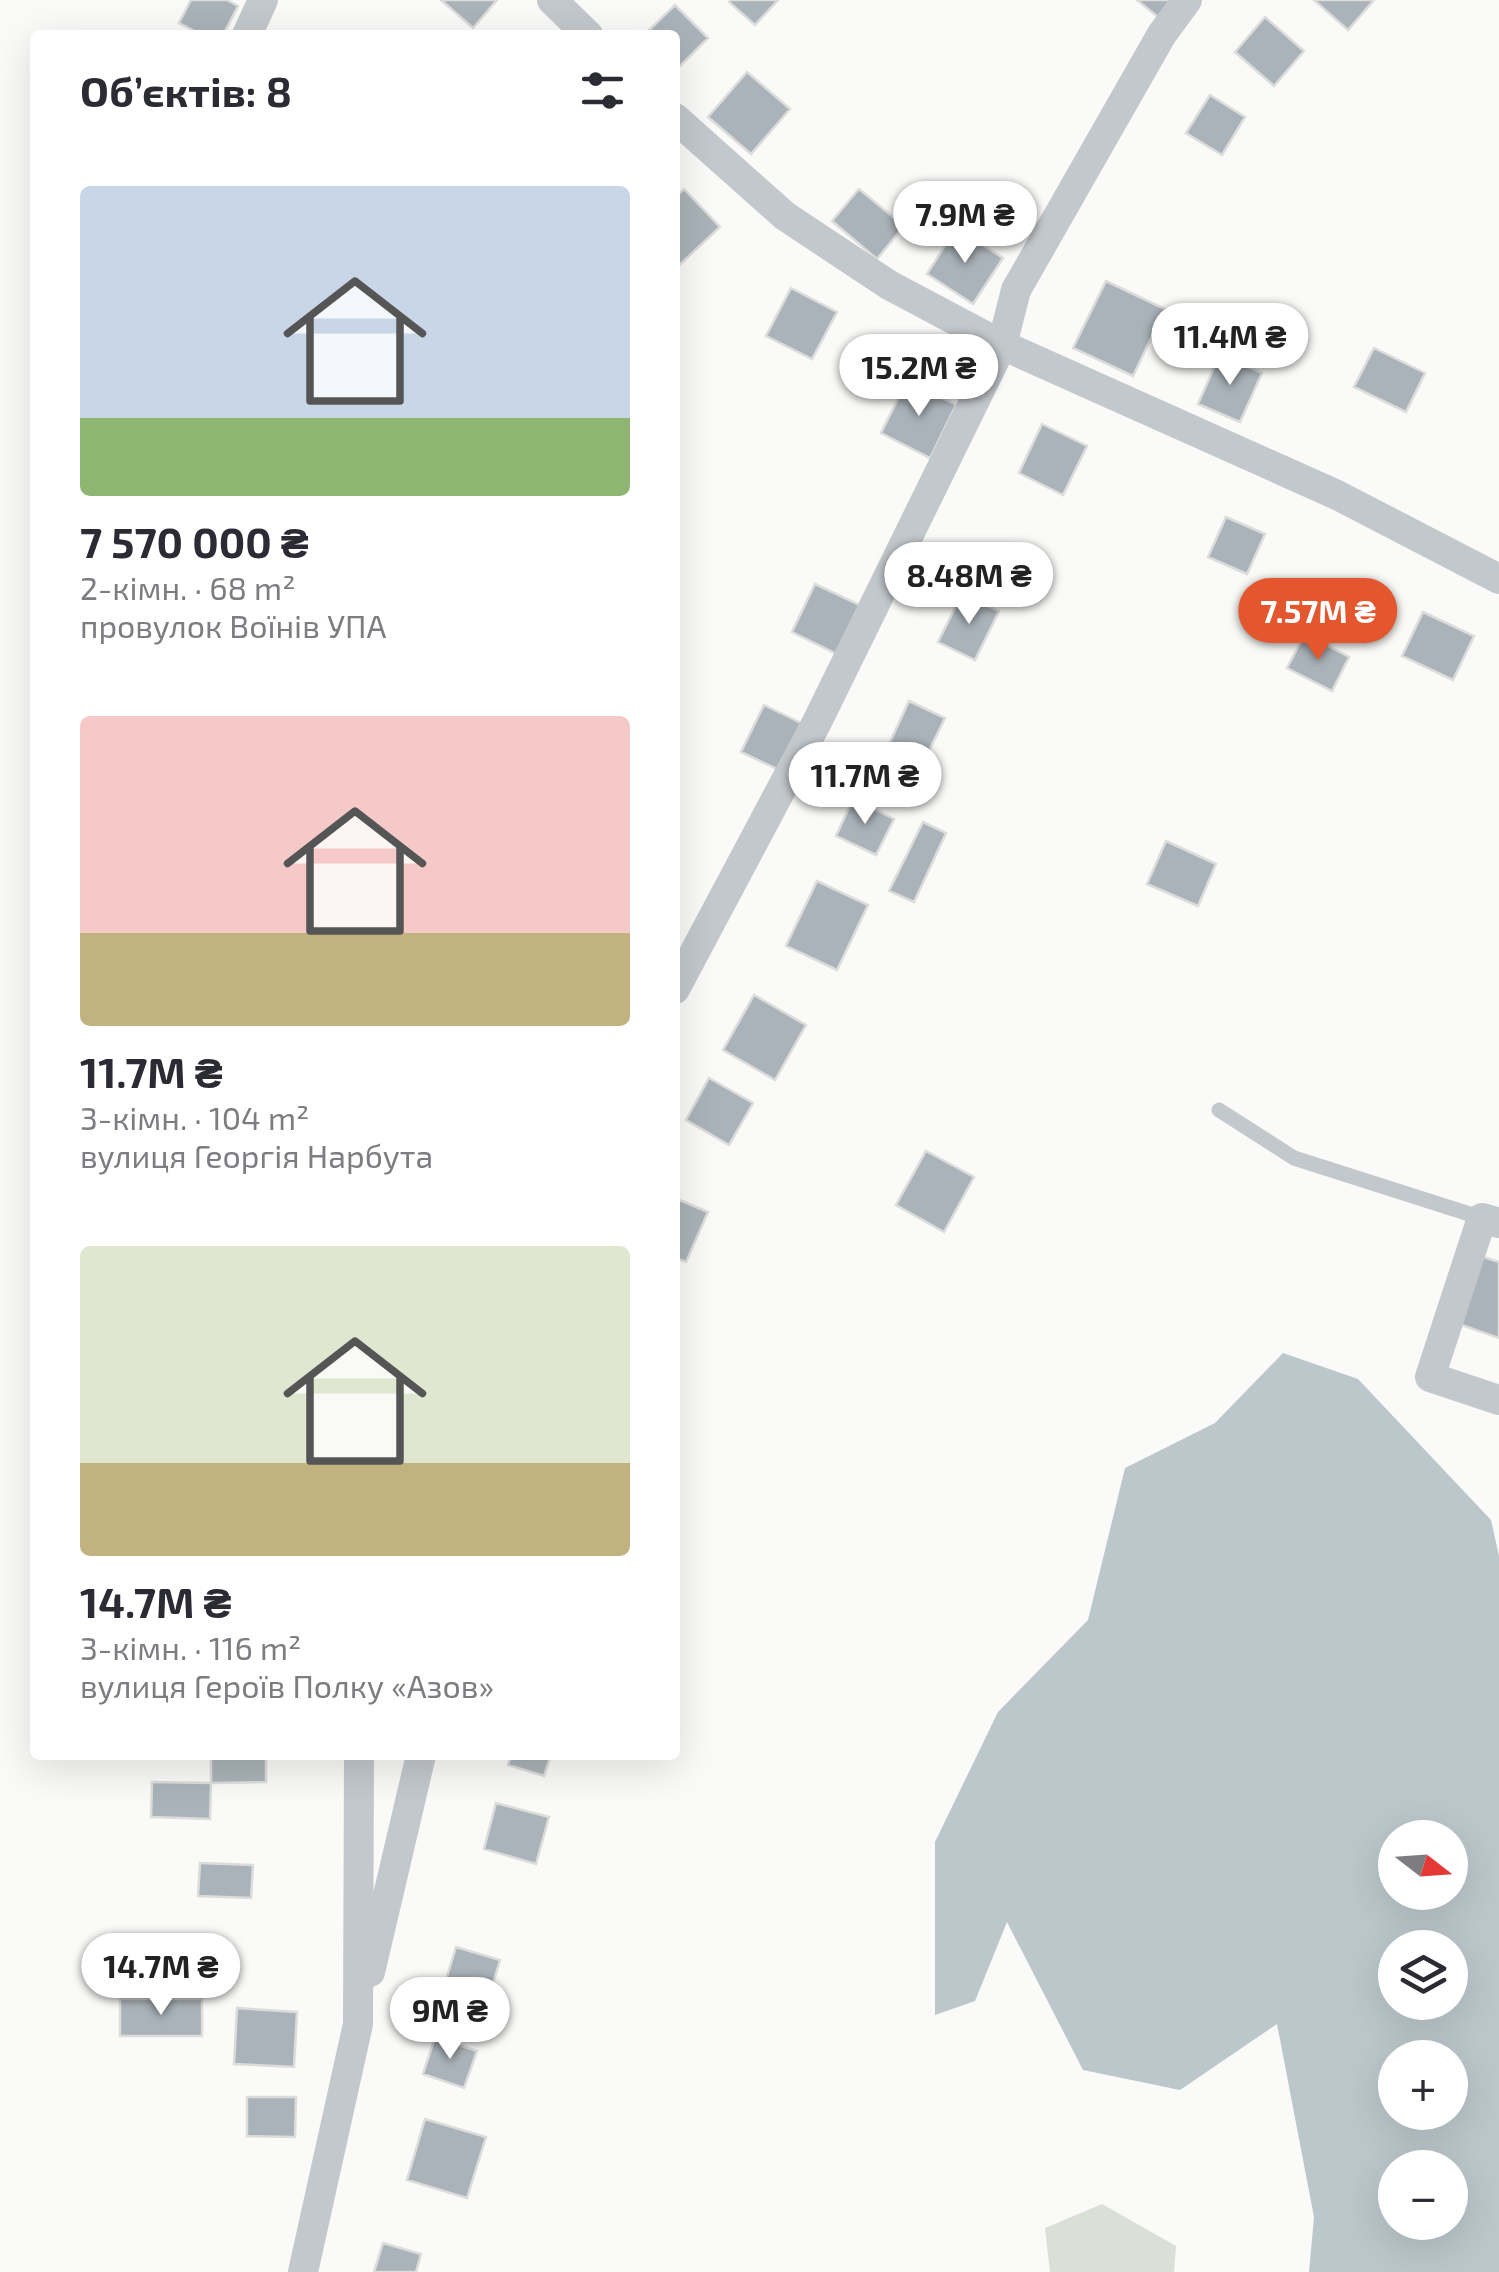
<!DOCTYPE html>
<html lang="uk">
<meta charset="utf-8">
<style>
:root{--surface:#fff;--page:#f2f2f3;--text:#2b2b33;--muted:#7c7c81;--accent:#e4572e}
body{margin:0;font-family:"Exo 2",sans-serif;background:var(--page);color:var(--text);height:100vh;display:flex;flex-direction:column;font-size:38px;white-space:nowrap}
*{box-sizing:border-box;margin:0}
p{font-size:32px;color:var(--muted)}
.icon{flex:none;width:55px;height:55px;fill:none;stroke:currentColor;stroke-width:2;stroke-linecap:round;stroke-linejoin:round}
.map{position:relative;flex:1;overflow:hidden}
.panel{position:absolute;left:30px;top:30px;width:650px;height:1730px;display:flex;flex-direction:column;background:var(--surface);border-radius:10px;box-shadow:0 10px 40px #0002}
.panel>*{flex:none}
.needle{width:65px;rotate:107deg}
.buttons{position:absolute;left:1378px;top:1820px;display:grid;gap:20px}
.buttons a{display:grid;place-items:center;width:90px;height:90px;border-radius:50%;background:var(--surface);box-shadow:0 10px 40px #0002;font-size:50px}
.price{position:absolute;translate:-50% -85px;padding:0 22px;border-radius:35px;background:#fff;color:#222;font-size:32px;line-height:65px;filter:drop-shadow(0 2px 5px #0008)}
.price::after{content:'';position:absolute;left:50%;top:60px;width:30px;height:22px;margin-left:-15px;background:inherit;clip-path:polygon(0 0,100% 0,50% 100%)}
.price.active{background:var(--accent);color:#fff}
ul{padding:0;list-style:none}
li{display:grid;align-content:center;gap:20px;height:530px;padding:0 50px}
li span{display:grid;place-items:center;height:310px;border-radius:10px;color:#555}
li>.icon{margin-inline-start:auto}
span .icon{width:180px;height:180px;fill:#fffc;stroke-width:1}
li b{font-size:42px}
h2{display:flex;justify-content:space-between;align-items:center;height:120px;padding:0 50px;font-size:42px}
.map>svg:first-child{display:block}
</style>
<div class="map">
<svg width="1499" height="2272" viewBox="0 0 1499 2272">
<rect width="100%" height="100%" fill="#fafaf8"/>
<path fill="#dadfd7" d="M 1102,2204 L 1176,2246 L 1174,2272 L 1050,2272 L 1045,2228 Z"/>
<path fill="#bbc7cb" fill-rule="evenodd" d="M 1283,1353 L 1358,1379 L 1491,1520 L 1499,1556 L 1499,2272 L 1309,2272 L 1314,2217 L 1277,2024 L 1180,2090 L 1083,2070 L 1007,1922 L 975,2001 L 935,2015 L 935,1842 L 998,1712 L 1088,1620 L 1125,1468 L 1215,1423 ZM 1395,1838 L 1450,1838 L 1450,1892 L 1395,1892 ZM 1395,1948 L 1450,1948 L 1450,2002 L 1395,2002 ZM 1395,2058 L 1450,2058 L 1450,2112 L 1395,2112 ZM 1395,2168 L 1450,2168 L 1450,2222 L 1395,2222 Z"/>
<path fill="#aab3b9" stroke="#dcdcda" stroke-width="2.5" d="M 191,0 L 227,0 L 238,6 L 223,35 L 202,35 L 179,23 Z
M 441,0 L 497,0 L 473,28 Z
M 731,0 L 778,0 L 755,25 L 729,2 Z
M 1137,0 L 1171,0 L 1158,17 Z
M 1314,0 L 1374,0 L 1348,30 Z
M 675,5 L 708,38 L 675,71 L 675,35 L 644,35 Z
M 1265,17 L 1304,51 L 1274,86 L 1235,52 Z
M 747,72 L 790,109 L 751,154 L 708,117 Z
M 1210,95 L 1245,117 L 1222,155 L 1186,133 Z
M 684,189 L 720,227 L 675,269 L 675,197 Z
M 859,189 L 904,226 L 877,259 L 832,221 Z
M 956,228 L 1003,258 L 973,304 L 927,274 Z
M 1106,281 L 1165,309 L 1133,376 L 1073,348 Z
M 791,288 L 837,312 L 812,359 L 766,336 Z
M 1374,348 L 1425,373 L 1406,412 L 1354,387 Z
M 1220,354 L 1262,373 L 1240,422 L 1198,404 Z
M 907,381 L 956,405 L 930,458 L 881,433 Z
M 1042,424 L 1087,446 L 1063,495 L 1019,473 Z
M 1226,517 L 1265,534 L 1247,574 L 1208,557 Z
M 815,584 L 864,607 L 841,656 L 792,632 Z
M 962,594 L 999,611 L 975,660 L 938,642 Z
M 1423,612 L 1474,636 L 1453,680 L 1402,656 Z
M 1305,634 L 1349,657 L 1332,691 L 1287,668 Z
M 909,701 L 945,718 L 920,769 L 885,753 Z
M 764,705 L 801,723 L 779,770 L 741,752 Z
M 853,799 L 894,819 L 876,855 L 836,836 Z
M 923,822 L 946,833 L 914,902 L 889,891 Z
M 1166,841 L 1216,864 L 1198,906 L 1147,884 Z
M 817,881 L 868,905 L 837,970 L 786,946 Z
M 754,995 L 806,1025 L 775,1080 L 723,1050 Z
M 709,1078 L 753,1103 L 729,1145 L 686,1120 Z
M 926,1151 L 974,1177 L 944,1232 L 896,1205 Z
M 675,1198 L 708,1212 L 686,1262 L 675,1258 Z
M 1480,1256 L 1499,1262 L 1499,1338 L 1456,1323 Z
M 211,1755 L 266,1755 L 266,1782 L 211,1783 Z
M 511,1755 L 551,1755 L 544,1776 L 508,1765 Z
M 152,1782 L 211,1783 L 210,1819 L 151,1817 Z
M 496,1803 L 549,1817 L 536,1864 L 484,1849 Z
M 200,1863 L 253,1865 L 251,1898 L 198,1896 Z
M 456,1947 L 500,1960 L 489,1997 L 445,1983 Z
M 120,1999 L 202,1999 L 202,2036 L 120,2036 Z
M 237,2008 L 297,2012 L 294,2067 L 234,2064 Z
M 435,2037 L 477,2051 L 464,2088 L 423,2074 Z
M 247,2097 L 296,2097 L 295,2137 L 247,2136 Z
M 425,2119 L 486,2137 L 467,2198 L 407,2180 Z
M 383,2243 L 421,2254 L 416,2272 L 374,2272 Z"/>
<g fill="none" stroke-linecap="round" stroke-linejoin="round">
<path stroke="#c3c8cc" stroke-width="15" d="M 1219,1110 L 1294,1158 L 1482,1218"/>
<path stroke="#c3c8cc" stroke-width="30" d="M 552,0 L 588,35
M 247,35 L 263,0
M 675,118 L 785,216 L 889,285 L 1002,345 L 1337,495 L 1499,579
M 675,989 L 816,724 L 1002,345 L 1016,290 L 1162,34 L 1187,0
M 1499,1223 L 1482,1218 L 1430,1377 L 1499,1400
M 370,1972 L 421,1755
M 303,2272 L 358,2024 L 359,1755"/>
</g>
</svg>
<div class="buttons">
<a><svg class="needle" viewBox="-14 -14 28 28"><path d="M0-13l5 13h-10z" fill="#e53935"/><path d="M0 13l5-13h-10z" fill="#7c7c81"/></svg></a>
<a><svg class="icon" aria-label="layers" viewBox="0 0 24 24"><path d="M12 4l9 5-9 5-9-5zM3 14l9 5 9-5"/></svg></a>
<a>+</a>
<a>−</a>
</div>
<b class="price" style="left:965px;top:266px">7.9M ₴</b>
<b class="price" style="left:1230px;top:388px">11.4M ₴</b>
<b class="price" style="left:919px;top:419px">15.2M ₴</b>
<b class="price" style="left:969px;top:627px">8.48M ₴</b>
<b class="price active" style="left:1318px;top:663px">7.57M ₴</b>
<b class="price" style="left:865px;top:827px">11.7M ₴</b>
<b class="price" style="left:161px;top:2018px">14.7M ₴</b>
<b class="price" style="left:450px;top:2062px">9M ₴</b>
<section class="panel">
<h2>Об’єктів: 8<svg class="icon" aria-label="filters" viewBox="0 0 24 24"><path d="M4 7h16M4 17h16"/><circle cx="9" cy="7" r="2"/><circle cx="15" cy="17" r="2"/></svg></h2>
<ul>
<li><span style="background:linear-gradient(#c9d6e8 75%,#8fb573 0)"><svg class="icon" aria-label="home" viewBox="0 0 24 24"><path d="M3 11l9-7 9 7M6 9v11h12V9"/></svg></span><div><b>7 570 000 ₴</b><p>2-кімн. · 68 m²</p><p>провулок Воїнів УПА</p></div></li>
<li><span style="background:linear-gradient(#f6c9c9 70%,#c2b280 0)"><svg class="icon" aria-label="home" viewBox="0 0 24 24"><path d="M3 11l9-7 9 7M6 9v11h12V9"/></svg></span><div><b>11.7M ₴</b><p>3-кімн. · 104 m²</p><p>вулиця Георгія Нарбута</p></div></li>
<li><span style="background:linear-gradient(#dfe7d0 70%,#c2b280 0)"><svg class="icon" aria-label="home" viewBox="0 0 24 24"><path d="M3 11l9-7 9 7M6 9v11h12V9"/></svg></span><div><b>14.7M ₴</b><p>3-кімн. · 116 m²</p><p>вулиця Героїв Полку «Азов»</p></div></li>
</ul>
</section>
</div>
